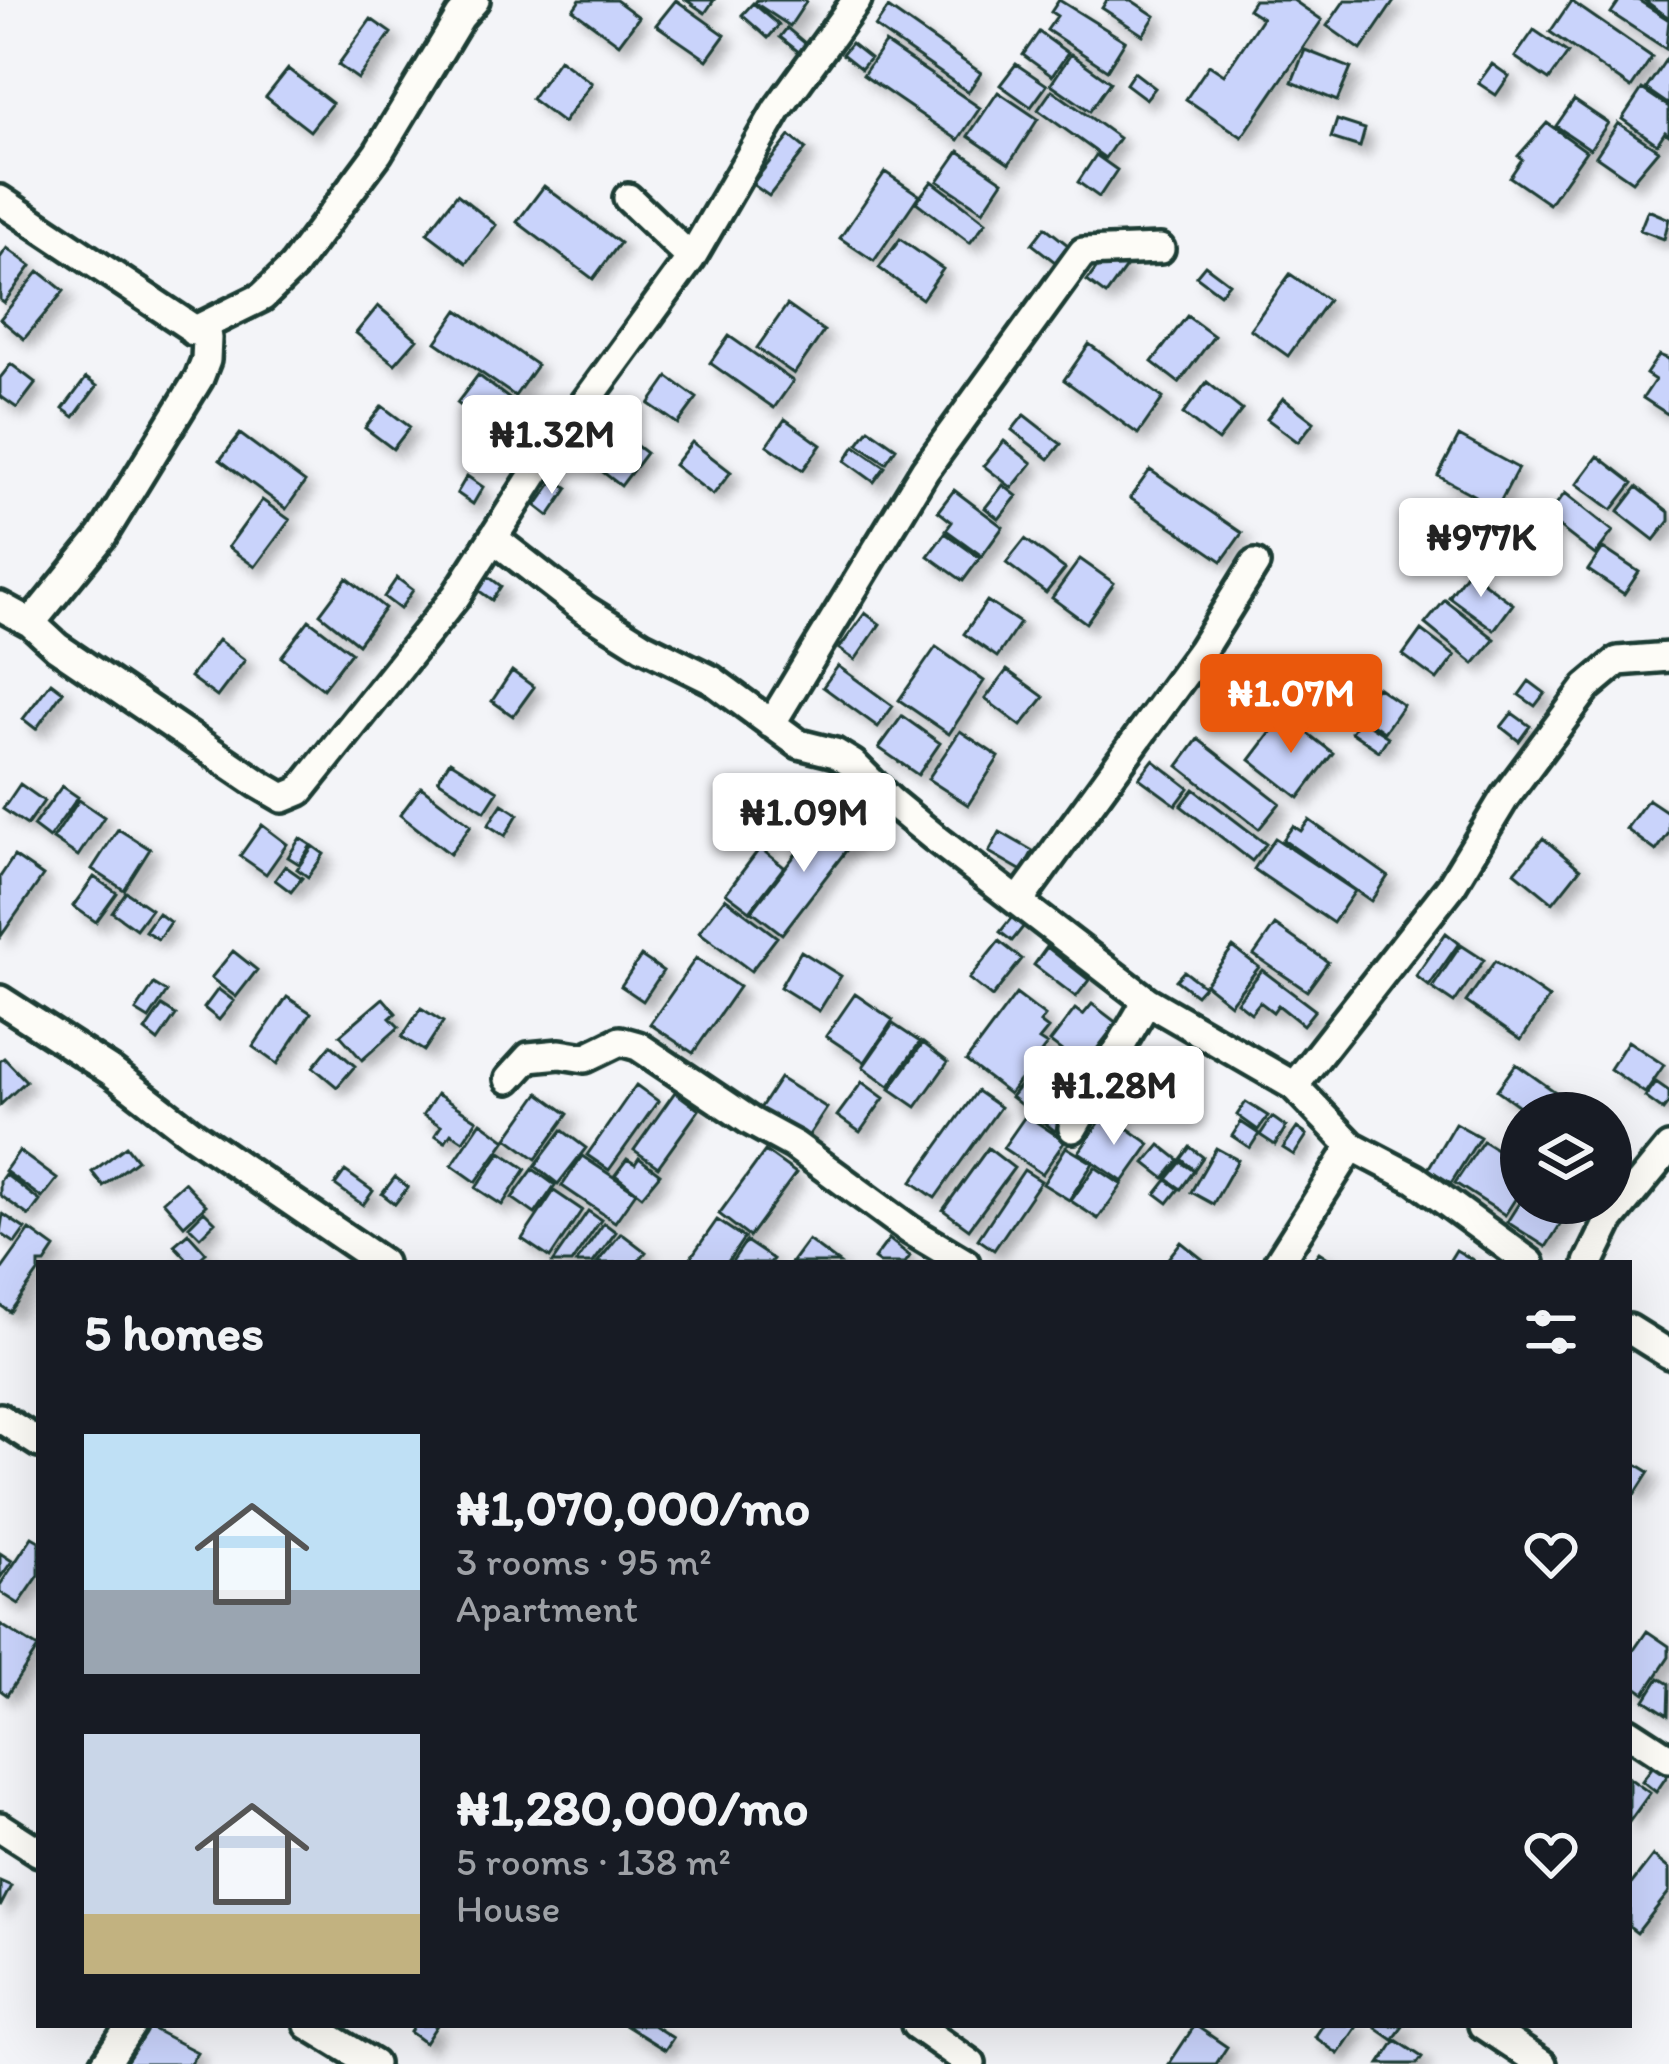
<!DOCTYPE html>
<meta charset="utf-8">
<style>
:root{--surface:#171b24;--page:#242831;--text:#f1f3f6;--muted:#9ea1a6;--accent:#ea580c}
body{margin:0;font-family:Itim,sans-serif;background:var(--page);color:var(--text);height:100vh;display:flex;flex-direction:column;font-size:45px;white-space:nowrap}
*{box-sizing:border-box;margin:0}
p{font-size:39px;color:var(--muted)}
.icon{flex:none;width:66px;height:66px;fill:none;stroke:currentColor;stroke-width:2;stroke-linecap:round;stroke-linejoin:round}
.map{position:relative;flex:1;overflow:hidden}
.side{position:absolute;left:36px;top:1260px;width:1596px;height:768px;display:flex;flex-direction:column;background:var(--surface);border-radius:0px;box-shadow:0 12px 48px #0002}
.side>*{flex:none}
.fabs{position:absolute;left:1500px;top:1092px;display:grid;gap:24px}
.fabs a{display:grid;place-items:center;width:132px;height:132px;border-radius:50%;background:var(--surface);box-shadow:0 12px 48px #0002;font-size:60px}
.price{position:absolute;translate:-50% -102px;padding:0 27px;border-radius:12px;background:#fff;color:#222;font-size:39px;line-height:78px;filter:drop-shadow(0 3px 6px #0008)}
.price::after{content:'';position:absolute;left:50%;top:72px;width:36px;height:27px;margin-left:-18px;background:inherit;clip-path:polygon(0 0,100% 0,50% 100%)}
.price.active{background:var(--accent);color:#fff}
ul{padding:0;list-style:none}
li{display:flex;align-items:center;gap:36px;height:300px;padding:0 48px}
li span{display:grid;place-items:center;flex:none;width:336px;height:240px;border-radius:0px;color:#555}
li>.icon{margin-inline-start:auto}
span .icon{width:144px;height:144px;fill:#fffc;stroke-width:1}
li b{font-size:51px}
h2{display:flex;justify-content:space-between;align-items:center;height:144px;padding:0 48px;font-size:51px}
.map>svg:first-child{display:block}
</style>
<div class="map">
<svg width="1669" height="2064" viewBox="0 0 1669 2064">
<defs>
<filter id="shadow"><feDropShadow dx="8" dy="8" stdDeviation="6" flood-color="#0004"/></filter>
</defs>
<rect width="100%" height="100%" fill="#f3f4f8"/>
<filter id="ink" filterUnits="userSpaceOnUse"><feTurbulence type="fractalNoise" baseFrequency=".00833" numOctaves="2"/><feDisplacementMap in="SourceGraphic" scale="24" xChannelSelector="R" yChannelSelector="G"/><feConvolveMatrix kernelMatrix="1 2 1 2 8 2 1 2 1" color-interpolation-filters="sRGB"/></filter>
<g filter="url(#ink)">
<path fill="#c9d3fb" stroke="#1f3d34" stroke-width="3" filter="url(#shadow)" d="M 580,0 L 616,0 L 639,17 L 619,44 L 573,10 Z
M 676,0 L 725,35 L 707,60 L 656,25 Z
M 686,0 L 714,0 L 705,13 Z
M 757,0 L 803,0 L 806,2 L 790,26 L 755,3 Z
M 1059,0 L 1125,41 L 1107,70 L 1047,30 L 1057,16 L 1051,12 Z
M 1107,0 L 1131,0 L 1155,16 L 1143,35 L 1102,8 Z
M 1254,0 L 1293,0 L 1322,20 L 1242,137 L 1186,99 L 1209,65 L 1224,75 L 1262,18 L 1248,9 Z
M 1345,0 L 1395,0 L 1361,50 L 1327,26 Z
M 1620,0 L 1638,0 L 1669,20 L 1666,49 L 1611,13 Z
M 1644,0 L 1669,0 L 1669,18 Z
M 1571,1 L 1652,57 L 1631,88 L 1550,32 Z
M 753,3 L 779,25 L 768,38 L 742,15 Z
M 888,8 L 981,73 L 968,92 L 875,27 Z
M 371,19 L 391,33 L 358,79 L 338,65 Z
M 787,28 L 806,44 L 800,53 L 780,37 Z
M 1534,30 L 1568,53 L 1549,80 L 1515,57 Z
M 1039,32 L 1068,53 L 1052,76 L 1023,55 Z
M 851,43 L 870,58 L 861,69 L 842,54 Z
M 885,43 L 980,108 L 958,140 L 863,75 Z
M 1305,50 L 1351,68 L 1337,101 L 1292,82 Z
M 1071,54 L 1110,82 L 1090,111 L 1051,84 Z
M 1669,55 L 1669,105 L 1646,89 Z
M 559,59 L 592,83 L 563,123 L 531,99 Z
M 1016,64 L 1047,85 L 1031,107 L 1000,85 Z
M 1492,64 L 1509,76 L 1496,95 L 1478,83 Z
M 288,69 L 332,103 L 310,131 L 266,97 Z
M 1134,72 L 1155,88 L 1146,99 L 1126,84 Z
M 1642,89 L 1669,107 L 1669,135 L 1665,132 L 1657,144 L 1622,119 Z
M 1052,90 L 1119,138 L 1105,158 L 1038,110 Z
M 998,92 L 1038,119 L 1009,164 L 968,136 Z
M 1574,100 L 1608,123 L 1590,149 L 1556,126 Z
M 1337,120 L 1365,129 L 1360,147 L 1331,138 Z
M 1547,123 L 1586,151 L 1549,204 L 1510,177 L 1522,159 L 1518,156 Z
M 1618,123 L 1658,150 L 1632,181 L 1596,156 Z
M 790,136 L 806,149 L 769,196 L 752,184 Z
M 959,151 L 1003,181 L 983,211 L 938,181 Z
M 1096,155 L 1117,170 L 1099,197 L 1078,182 Z
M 885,172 L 919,195 L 874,261 L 840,238 Z
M 932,181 L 986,222 L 970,243 L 916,202 Z
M 544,186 L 620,243 L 593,279 L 517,222 Z
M 457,194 L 496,225 L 467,263 L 427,233 Z
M 1648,210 L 1669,219 L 1664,239 L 1640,230 Z
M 1045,227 L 1068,245 L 1055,262 L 1032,244 Z
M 900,239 L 943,269 L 922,299 L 879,268 Z
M 7,248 L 31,266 L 4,303 L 0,300 L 0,258 Z
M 1108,253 L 1127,266 L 1106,295 L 1087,281 Z
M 1205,265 L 1229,283 L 1220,294 L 1196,276 Z
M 39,271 L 64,291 L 24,339 L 0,319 Z
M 1290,274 L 1328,300 L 1288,356 L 1250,329 Z
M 787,305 L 824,331 L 794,374 L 757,348 Z
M 378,306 L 417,339 L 395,364 L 356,333 Z
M 458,310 L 537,365 L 515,396 L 436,342 Z
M 1187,316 L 1214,336 L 1179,383 L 1152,362 Z
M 729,336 L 793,381 L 774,408 L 710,363 Z
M 1089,344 L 1163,398 L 1138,434 L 1064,380 Z
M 1659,355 L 1669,359 L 1669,415 L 1643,398 L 1655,380 L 1646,374 Z
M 11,364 L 36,383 L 17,408 L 0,396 L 0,378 Z
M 478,375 L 528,413 L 507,441 L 457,403 Z
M 668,377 L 697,398 L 678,424 L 649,404 Z
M 86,378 L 97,386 L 74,417 L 63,409 Z
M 1207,382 L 1242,410 L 1218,441 L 1183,414 Z
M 1283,398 L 1314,422 L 1298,442 L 1267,419 Z
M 382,406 L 410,427 L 393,449 L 365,428 Z
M 1024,415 L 1061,444 L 1049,459 L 1012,430 Z
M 785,419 L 821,445 L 803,470 L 767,445 Z
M 603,420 L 646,453 L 621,486 L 578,453 Z
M 869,429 L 896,448 L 886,463 L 858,444 Z
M 240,434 L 305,482 L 286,509 L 220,460 Z
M 1459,436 L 1518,468 L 1497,508 L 1438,476 Z
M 1004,441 L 1032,463 L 1012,488 L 984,466 Z
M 692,442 L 731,472 L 713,495 L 674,465 Z
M 855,446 L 885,467 L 874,482 L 845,461 Z
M 1598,456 L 1633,483 L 1612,510 L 1577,484 Z
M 1150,470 L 1242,533 L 1222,561 L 1130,498 Z
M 467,476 L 483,487 L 473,504 L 457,493 Z
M 555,479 L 568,488 L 549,516 L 536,506 Z
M 1003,485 L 1017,496 L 999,519 L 985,508 Z
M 1637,487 L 1669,512 L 1669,521 L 1654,540 L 1618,512 Z
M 954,490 L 1003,527 L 982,556 L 946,530 L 952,522 L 938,511 Z
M 1565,493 L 1613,531 L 1595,555 L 1546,517 Z
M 262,500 L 290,520 L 255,567 L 228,547 Z
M 945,533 L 980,558 L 963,581 L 928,556 Z
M 1025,539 L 1065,569 L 1046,593 L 1006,563 Z
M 1603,548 L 1639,572 L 1624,594 L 1588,570 Z
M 1080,559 L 1114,583 L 1086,623 L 1052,598 Z
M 1468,571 L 1513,604 L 1494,630 L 1449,597 Z
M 485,574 L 501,586 L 492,600 L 475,588 Z
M 347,578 L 385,608 L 358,644 L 320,614 Z
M 397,578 L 413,590 L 400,609 L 384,597 Z
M 1445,600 L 1495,639 L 1474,664 L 1425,624 Z
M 987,601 L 1020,623 L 997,657 L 964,634 Z
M 865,613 L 880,624 L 855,660 L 839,649 Z
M 309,620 L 351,652 L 323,689 L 281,657 Z
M 1421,630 L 1455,656 L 1437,680 L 1403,655 Z
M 218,640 L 245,660 L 217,697 L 190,677 Z
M 936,647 L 984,681 L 949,734 L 899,700 Z
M 838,666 L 893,706 L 878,727 L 823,687 Z
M 1007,670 L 1044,697 L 1021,726 L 985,699 Z
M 512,671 L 534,687 L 513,716 L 492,701 Z
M 1529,681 L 1545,693 L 1535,706 L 1519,695 Z
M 51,682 L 63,691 L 36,729 L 23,719 Z
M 1377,687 L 1403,705 L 1384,732 L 1358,714 Z
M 1512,713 L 1530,726 L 1519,741 L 1501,727 Z
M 1284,715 L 1333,753 L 1299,798 L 1250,760 Z
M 902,716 L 940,743 L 918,775 L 879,748 Z
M 1360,719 L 1388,737 L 1379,751 L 1351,732 Z
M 960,731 L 999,757 L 968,805 L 928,779 Z
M 1198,739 L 1280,803 L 1259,829 L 1178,766 Z
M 1153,760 L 1189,788 L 1176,805 L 1139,778 Z
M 450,761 L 498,791 L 485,811 L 438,780 Z
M 813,775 L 827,786 L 817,800 L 803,789 Z
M 20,784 L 44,801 L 27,825 L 3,809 Z
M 62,786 L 78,797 L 49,838 L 33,826 Z
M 421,787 L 471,825 L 450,854 L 400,815 Z
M 1194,789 L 1266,844 L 1252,861 L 1181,806 Z
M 847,797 L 874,817 L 862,832 L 836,812 Z
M 1648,799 L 1669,813 L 1669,833 L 1656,851 L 1626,829 Z
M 79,800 L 104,817 L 78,856 L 53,839 Z
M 502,804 L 518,814 L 505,836 L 488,825 Z
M 825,816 L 855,839 L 782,934 L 752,911 Z
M 1309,820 L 1388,876 L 1371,901 L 1283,840 L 1293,826 L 1301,831 Z
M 262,825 L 287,844 L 266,874 L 240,856 Z
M 118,829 L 150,849 L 124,890 L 92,869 Z
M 1000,832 L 1033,851 L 1022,871 L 989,852 Z
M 300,838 L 311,845 L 299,864 L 288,857 Z
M 1275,838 L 1355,891 L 1333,923 L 1254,869 Z
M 1543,838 L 1580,869 L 1553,903 L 1515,872 Z
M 313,846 L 324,854 L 308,877 L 297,869 Z
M 760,848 L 784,867 L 750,911 L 726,893 Z
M 14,856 L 43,876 L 1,936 L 0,877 Z
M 285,866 L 302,878 L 291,892 L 275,880 Z
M 94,877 L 117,893 L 96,922 L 73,906 Z
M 126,892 L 151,909 L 136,929 L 112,912 Z
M 725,898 L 777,937 L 751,971 L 699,932 Z
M 158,913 L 170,922 L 158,939 L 145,931 Z
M 1012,917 L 1024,926 L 1012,941 L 1000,932 Z
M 1275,925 L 1328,962 L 1307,991 L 1254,955 Z
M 1446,933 L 1459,943 L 1429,986 L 1416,976 Z
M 999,941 L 1022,959 L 992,997 L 969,979 Z
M 1461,945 L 1484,960 L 1454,1003 L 1432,988 Z
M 1047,947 L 1089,980 L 1076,997 L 1034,965 Z
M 1233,947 L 1259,967 L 1230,1004 L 1205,984 Z
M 233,951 L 257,970 L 236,997 L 211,978 Z
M 801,951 L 841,976 L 819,1011 L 780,987 Z
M 641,956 L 663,971 L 643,1001 L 621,986 Z
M 696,958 L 739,987 L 693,1053 L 650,1024 Z
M 1495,961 L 1549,998 L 1521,1040 L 1466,1002 Z
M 1262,970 L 1315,1010 L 1303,1025 L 1278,1005 L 1273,1012 L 1260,1002 L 1251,1013 L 1237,1002 Z
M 1184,971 L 1204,986 L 1196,995 L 1176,980 Z
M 154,984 L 167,992 L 149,1019 L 136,1011 Z
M 218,989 L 234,1001 L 219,1020 L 204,1008 Z
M 855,994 L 893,1020 L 865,1062 L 826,1036 Z
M 1016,994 L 1045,1016 L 1040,1023 L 1048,1029 L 1039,1040 L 1047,1045 L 1009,1094 L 966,1061 Z
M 287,997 L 311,1013 L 277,1064 L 253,1047 Z
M 383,998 L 396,1013 L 390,1018 L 399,1027 L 362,1060 L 340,1035 Z
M 1092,1004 L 1117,1023 L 1083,1067 L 1050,1042 L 1075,1009 L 1083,1015 Z
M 162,1006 L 176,1015 L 158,1041 L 145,1031 Z
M 421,1008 L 443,1022 L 424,1051 L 402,1037 Z
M 893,1024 L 920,1042 L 889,1086 L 863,1067 Z
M 1628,1041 L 1664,1065 L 1645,1093 L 1610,1069 Z
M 923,1043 L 948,1062 L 916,1107 L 890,1089 Z
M 331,1045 L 355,1066 L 337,1087 L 313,1067 Z
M 4,1058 L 26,1081 L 0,1105 L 0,1061 Z
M 1041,1059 L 1052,1067 L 1056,1061 L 1072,1074 L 1068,1079 L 1084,1092 L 1055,1131 L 1011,1097 Z
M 1516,1064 L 1585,1113 L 1529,1113 L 1497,1090 Z
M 780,1078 L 827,1108 L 803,1144 L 757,1113 Z
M 862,1082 L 884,1098 L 860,1132 L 837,1116 Z
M 1656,1082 L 1669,1091 L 1669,1102 L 1663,1110 L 1645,1097 Z
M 636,1085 L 658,1101 L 609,1170 L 587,1155 Z
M 977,1091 L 1000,1107 L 935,1198 L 912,1182 Z
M 675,1092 L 699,1110 L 658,1167 L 634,1150 Z
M 539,1093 L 568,1114 L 536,1159 L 507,1138 Z
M 437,1094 L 477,1120 L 463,1141 L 451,1133 L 445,1142 L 435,1135 L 441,1126 L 423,1115 Z
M 1246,1102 L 1268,1116 L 1258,1130 L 1237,1115 Z
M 1106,1113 L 1150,1144 L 1123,1182 L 1079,1152 Z
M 1026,1115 L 1065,1141 L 1042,1174 L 1003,1148 Z
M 1272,1117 L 1286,1127 L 1275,1145 L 1260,1135 Z
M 481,1122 L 506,1140 L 476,1182 L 452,1165 Z
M 1241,1122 L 1259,1134 L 1250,1148 L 1232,1136 Z
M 1455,1123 L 1480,1137 L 1451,1183 L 1428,1169 Z
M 1297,1128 L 1307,1135 L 1294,1155 L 1283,1148 Z
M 562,1130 L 586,1148 L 558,1184 L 535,1166 Z
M 1483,1141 L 1521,1165 L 1521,1190 L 1505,1215 L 1455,1183 Z
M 1160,1145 L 1179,1160 L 1164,1178 L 1145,1163 Z
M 126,1146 L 137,1160 L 103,1186 L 92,1172 Z
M 1066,1147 L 1093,1163 L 1069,1200 L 1043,1184 Z
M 1190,1147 L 1203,1157 L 1194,1170 L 1181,1159 Z
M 988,1148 L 1014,1168 L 969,1229 L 943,1210 Z
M 1216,1148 L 1238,1160 L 1213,1204 L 1191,1192 Z
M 19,1151 L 57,1179 L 42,1198 L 5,1171 Z
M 765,1151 L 796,1173 L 749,1237 L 719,1214 Z
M 501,1152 L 526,1169 L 502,1205 L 476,1188 Z
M 582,1156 L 636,1192 L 615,1222 L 562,1186 Z
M 639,1158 L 660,1174 L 642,1196 L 615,1175 L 627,1159 L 635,1164 Z
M 1181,1162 L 1194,1171 L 1181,1189 L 1167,1179 Z
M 1095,1167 L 1122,1185 L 1098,1219 L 1071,1201 Z
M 533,1169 L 555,1185 L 535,1214 L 512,1198 Z
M 1024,1170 L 1041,1181 L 994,1250 L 978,1239 Z
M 345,1171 L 373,1191 L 363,1205 L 335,1185 Z
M 5,1174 L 40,1201 L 29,1216 L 0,1195 L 0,1181 Z
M 395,1177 L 408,1187 L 395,1204 L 382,1194 Z
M 1167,1180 L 1179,1189 L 1168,1203 L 1156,1194 Z
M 184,1182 L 206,1205 L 184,1225 L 163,1201 Z
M 554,1191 L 582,1210 L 550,1258 L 522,1239 Z
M 1521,1200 L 1521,1203 L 1574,1203 L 1546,1247 L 1507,1222 Z
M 204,1211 L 215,1222 L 200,1237 L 189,1226 Z
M 588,1211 L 601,1220 L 571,1263 L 552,1263 Z
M 3,1214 L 25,1229 L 15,1243 L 0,1233 Z
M 717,1220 L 744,1238 L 727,1263 L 687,1263 Z
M 604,1223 L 616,1232 L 593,1263 L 576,1263 Z
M 30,1230 L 55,1248 L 45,1263 L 39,1263 L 39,1271 L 10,1312 L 0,1305 L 0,1272 Z
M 188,1233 L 206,1253 L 195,1263 L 191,1263 L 174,1245 Z
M 621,1233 L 646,1252 L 637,1263 L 597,1263 Z
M 889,1239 L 910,1256 L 905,1263 L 880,1263 L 874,1259 Z
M 808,1240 L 839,1263 L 791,1263 Z
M 746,1241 L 773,1259 L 770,1263 L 731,1263 Z
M 1181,1242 L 1206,1262 L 1206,1263 L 1166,1261 Z
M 1456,1250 L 1473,1260 L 1471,1263 L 1448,1263 Z
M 1319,1252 L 1336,1263 L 1311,1263 Z
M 1633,1462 L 1649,1472 L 1635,1494 L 1629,1491 L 1629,1469 Z
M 32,1537 L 39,1541 L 39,1575 L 19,1604 L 0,1592 L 0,1585 Z
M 0,1553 L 12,1561 L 0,1578 Z
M 0,1624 L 38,1648 L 7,1695 L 0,1690 Z
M 1647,1631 L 1669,1646 L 1669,1657 L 1645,1693 L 1629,1682 L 1629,1657 Z
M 1659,1678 L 1669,1684 L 1668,1715 L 1645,1700 Z
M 1656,1762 L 1669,1773 L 1656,1792 L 1642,1781 Z
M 1629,1778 L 1650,1793 L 1629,1822 Z
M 1653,1856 L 1669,1869 L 1669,1892 L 1637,1933 L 1629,1927 L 1629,1887 Z
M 0,1881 L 11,1886 L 0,1907 Z
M 145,2025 L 197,2052 L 190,2064 L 123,2064 Z
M 414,2025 L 437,2025 L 425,2043 L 410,2032 Z
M 625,2025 L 653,2025 L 673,2038 L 665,2050 Z
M 1195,2025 L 1227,2047 L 1216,2064 L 1169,2064 Z
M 1323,2025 L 1358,2025 L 1338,2054 L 1315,2037 Z
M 1378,2025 L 1404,2025 L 1393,2040 L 1376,2028 Z
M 1396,2040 L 1422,2057 L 1417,2064 L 1380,2064 Z"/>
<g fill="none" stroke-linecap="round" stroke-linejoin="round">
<g stroke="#1f3d34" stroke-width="36">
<path id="minor" d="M 628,198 L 691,258
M 0,200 L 207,338 L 206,360 L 199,378 L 102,536 L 31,623
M 193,331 L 262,297 L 293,267 L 378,153 L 460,17 L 475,0
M 493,538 L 584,609 L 643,646 L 712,680 L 799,744 L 835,753 L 853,764 L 890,801 L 935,838 L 1147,1001 L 1294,1086 L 1352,1146 L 1415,1179 L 1530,1263
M 0,606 L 31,623 L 57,647 L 259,784 L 283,798 L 300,791 L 456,596 L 542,462 L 691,258 L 777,110 L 857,0
M 771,724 L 925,470 L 1083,252 L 1160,249
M 1019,901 L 1201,651 L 1255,564
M 0,1000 L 112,1072 L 191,1133 L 382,1263
M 509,1079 L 529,1057 L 560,1054 L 585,1058 L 620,1041 L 638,1046 L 750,1121 L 794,1145 L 910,1230 L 965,1263
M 1294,1086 L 1451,886 L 1505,797 L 1587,687 L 1618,661 L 1669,657
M 1073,1128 L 1147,1001
M 1278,1263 L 1352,1146
M 1589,1263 L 1610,1220 L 1669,1148
M 1629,1329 L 1669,1354
M 0,1418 L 39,1443
M 1629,1732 L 1669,1758
M 0,1827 L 39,1852
M 309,2025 L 373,2064
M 916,2025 L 971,2064
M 1483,2025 L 1542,2064
M 105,2064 L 131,2025"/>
</g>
<use href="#minor" stroke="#fdfcf7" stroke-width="27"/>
</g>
</g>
</svg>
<div class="fabs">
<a><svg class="icon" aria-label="layers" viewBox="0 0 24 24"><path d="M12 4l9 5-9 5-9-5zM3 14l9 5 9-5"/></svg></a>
</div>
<b class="price" style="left:552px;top:497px">₦1.32M</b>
<b class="price" style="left:1481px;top:600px">₦977K</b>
<b class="price active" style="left:1291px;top:756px">₦1.07M</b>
<b class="price" style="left:804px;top:875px">₦1.09M</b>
<b class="price" style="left:1114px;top:1148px">₦1.28M</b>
<section class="side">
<h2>5 homes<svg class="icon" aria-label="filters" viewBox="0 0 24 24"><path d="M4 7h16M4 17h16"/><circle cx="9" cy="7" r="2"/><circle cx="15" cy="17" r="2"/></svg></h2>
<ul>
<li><span style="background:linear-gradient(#bfe0f5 65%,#9aa5b1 0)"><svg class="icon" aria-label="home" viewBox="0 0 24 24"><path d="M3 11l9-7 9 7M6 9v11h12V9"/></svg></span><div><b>₦1,070,000/mo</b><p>3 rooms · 95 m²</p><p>Apartment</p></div><svg class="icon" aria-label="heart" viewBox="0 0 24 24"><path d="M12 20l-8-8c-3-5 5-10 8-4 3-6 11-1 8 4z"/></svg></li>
<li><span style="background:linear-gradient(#c9d6e8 75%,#c2b280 0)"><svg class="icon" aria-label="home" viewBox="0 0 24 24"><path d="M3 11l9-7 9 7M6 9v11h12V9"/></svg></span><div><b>₦1,280,000/mo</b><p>5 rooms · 138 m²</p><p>House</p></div><svg class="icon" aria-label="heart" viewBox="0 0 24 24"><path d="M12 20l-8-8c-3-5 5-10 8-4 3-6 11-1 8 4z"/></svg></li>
</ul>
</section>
</div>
